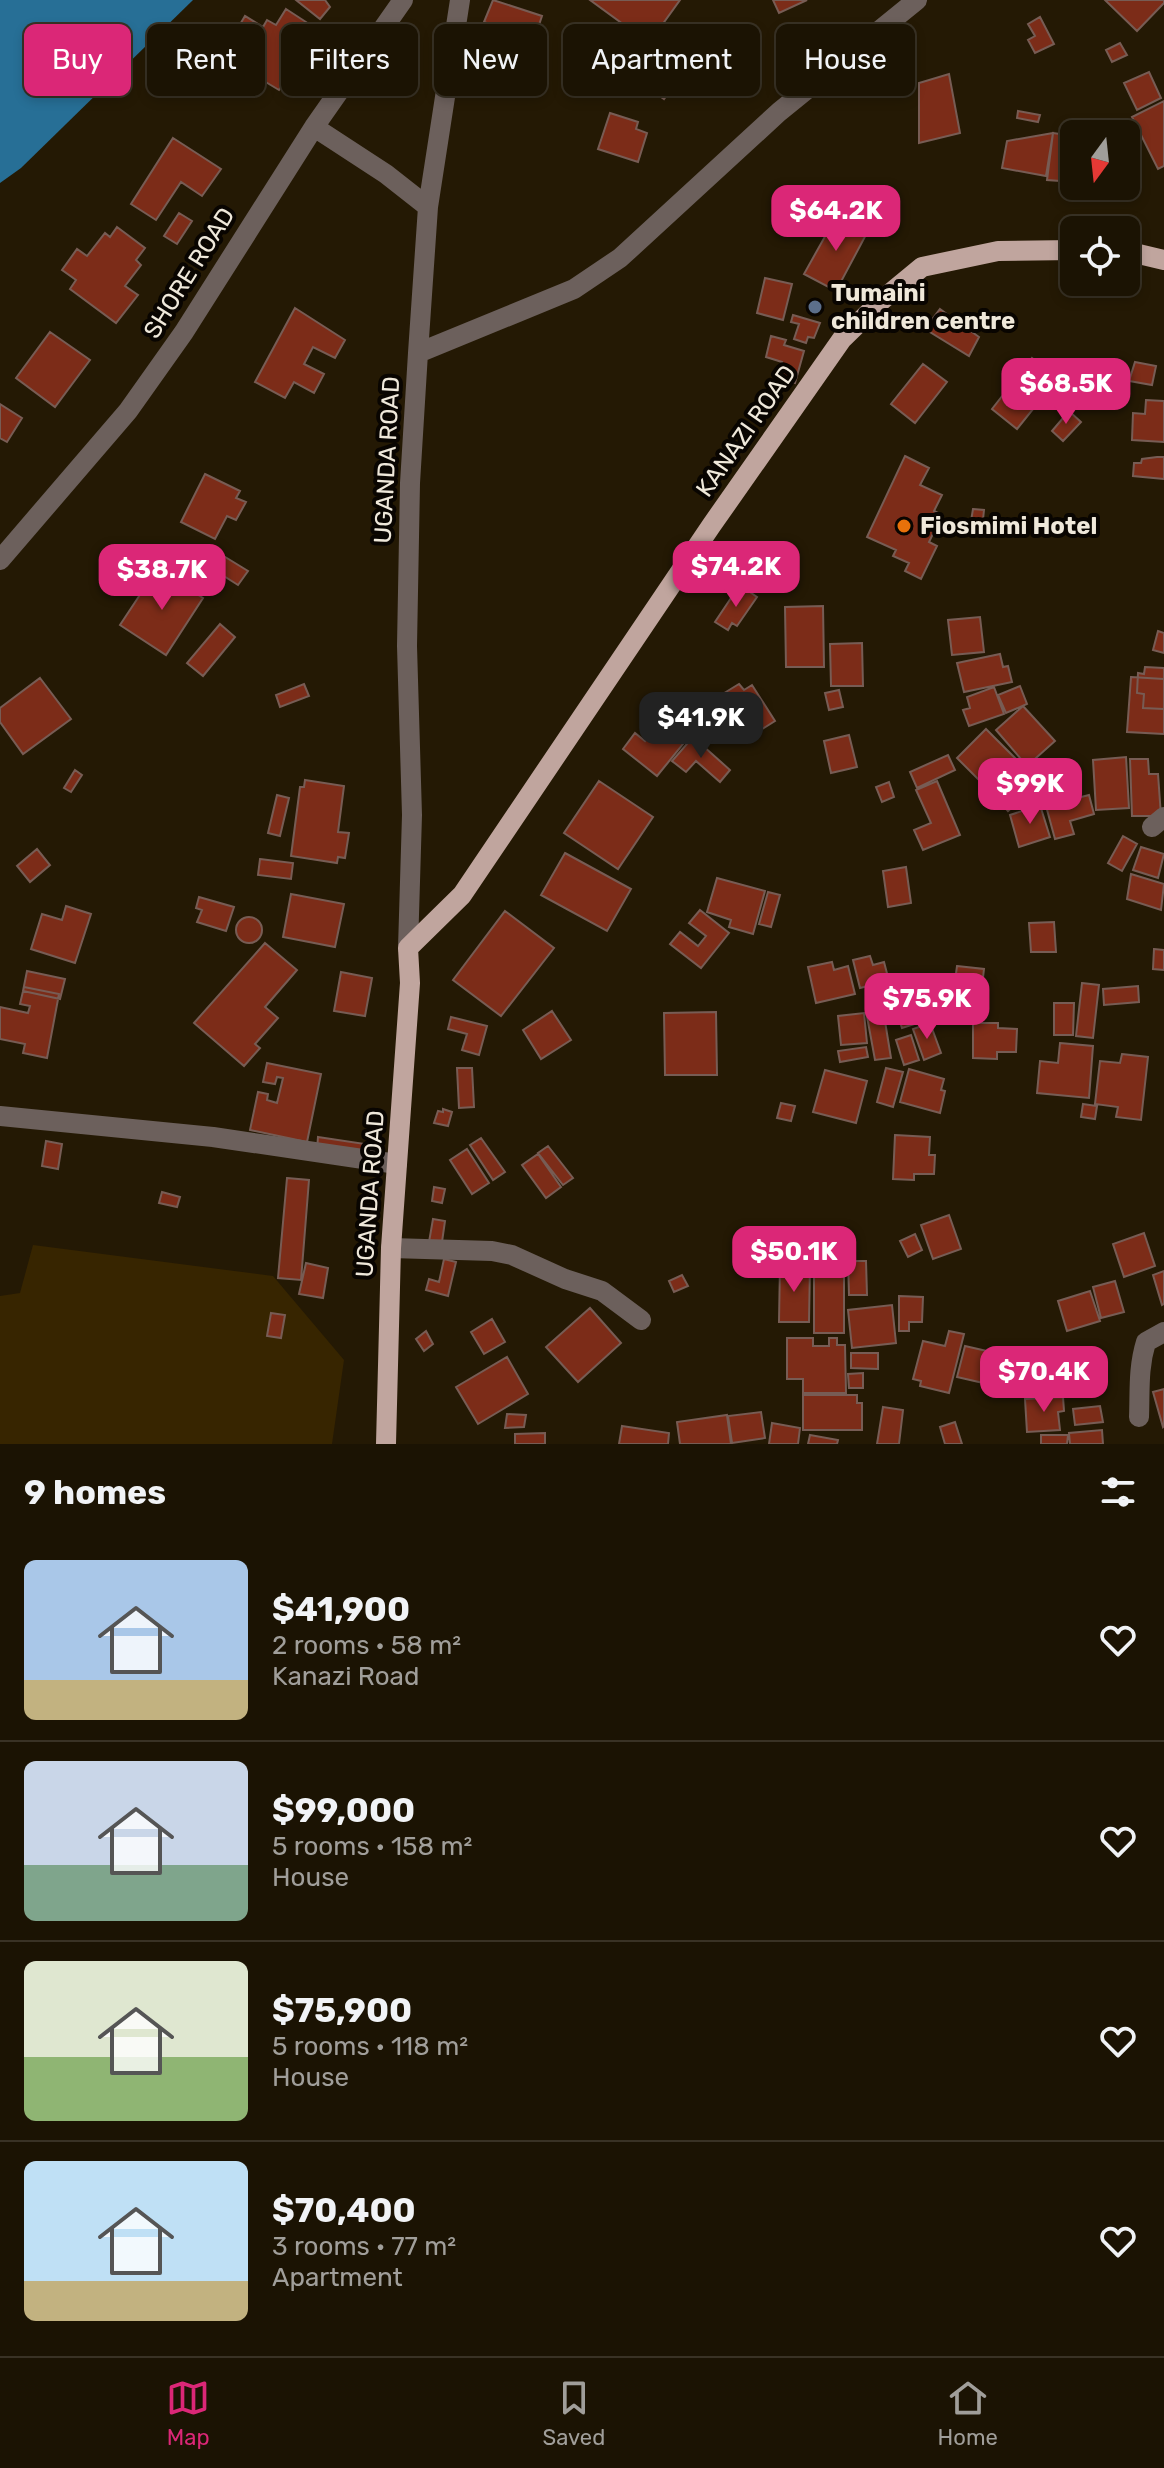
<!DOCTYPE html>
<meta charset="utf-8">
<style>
:root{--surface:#1b1303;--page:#282012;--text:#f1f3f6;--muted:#a09e9a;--line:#393225;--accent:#db2777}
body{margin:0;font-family:Rubik,sans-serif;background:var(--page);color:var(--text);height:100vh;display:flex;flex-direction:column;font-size:30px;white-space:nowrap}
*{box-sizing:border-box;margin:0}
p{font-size:26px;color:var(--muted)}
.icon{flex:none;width:44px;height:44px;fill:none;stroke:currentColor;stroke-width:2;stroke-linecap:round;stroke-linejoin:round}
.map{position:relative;height:1444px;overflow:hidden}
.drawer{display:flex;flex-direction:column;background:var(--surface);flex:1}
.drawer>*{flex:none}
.guide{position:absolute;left:24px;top:24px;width:1116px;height:72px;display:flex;gap:16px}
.needle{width:52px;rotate:195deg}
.tools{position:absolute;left:1060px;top:120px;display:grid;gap:16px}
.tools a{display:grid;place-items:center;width:80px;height:80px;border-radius:12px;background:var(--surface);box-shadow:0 4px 12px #0003,0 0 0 2px var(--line);font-size:40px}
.price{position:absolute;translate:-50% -68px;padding:0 18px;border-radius:16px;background:var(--accent);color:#fff;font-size:26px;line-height:52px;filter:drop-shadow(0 2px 4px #0008)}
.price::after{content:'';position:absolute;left:50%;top:48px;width:24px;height:18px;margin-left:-12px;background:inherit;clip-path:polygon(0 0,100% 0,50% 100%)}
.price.active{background:#222;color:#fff}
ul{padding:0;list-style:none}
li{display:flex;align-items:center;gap:24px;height:200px;padding:0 24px}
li+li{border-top:2px solid var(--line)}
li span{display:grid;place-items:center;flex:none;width:224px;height:160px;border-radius:12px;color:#555}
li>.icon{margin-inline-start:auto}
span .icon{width:96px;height:96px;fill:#fffc;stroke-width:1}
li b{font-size:34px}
h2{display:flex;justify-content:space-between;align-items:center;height:96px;padding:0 24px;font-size:34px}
.tag{padding:0 28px;border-radius:12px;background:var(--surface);box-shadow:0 4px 12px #0003,0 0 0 2px var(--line);font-size:28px;line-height:72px}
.tag.active{background:var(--accent);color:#fff}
.dock{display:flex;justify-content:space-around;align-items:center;height:112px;border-top:2px solid var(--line);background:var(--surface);font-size:22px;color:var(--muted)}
.dock a{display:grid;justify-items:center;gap:4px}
.dock .active{color:var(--accent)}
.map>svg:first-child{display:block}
</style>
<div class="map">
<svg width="1164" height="1444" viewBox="0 0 1164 1444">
<rect width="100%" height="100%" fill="#241904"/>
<path fill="#372500" d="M 33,1245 L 273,1276 L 344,1360 L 332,1444 L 0,1444 L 0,1296 L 20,1293 Z"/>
<path fill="#276f96" d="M 0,0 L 193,0 L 21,168 L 0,183 Z"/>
<path fill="#7c2c18" stroke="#775c54" stroke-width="2" d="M 296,0 L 325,0 L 330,7 L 320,19 Z
M 493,0 L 542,16 L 534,40 L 484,22 Z
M 590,0 L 680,0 L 649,43 Z
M 773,0 L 807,0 L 779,13 Z
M 1105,0 L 1164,0 L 1164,3 L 1137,31 Z
M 286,9 L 309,24 L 299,41 L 305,45 L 294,64 L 290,61 L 283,71 L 289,74 L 279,90 L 264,81 L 256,93 L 234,79 L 255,46 L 235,33 L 245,16 L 263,27 L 267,20 L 276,25 Z
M 1040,17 L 1054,44 L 1035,53 L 1028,40 L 1035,36 L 1028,24 Z
M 468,36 L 495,49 L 488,63 L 461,51 Z
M 334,39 L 345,46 L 338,57 L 327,50 Z
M 1120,43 L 1127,55 L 1112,62 L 1106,50 Z
M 655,46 L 686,68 L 664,99 L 633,77 Z
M 602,51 L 614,72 L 591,85 L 579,63 Z
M 1149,72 L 1161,98 L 1137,110 L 1124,83 Z
M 949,74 L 960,133 L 919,143 L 919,83 Z
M 1164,101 L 1164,166 L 1158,169 L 1132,117 Z
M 1018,111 L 1040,115 L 1038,122 L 1017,118 Z
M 610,113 L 638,122 L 636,129 L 647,133 L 638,162 L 598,149 Z
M 1053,133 L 1046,176 L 1002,168 L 1007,141 Z
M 1053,133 L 1074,136 L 1074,182 L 1047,180 Z
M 173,138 L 221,169 L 202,196 L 181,182 L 156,220 L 131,204 Z
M 785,211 L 801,212 L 801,221 L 784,220 Z
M 179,213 L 192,221 L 177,244 L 164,236 Z
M 837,215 L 868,231 L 836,291 L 804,274 Z
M 117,227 L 145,248 L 136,260 L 141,265 L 125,286 L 138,295 L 116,323 L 70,289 L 76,280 L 62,270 L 77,249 L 87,256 L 105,233 L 110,237 Z
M 765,278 L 792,284 L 783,320 L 757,313 Z
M 295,308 L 345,340 L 335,358 L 313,347 L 304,364 L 324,374 L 314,393 L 294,382 L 285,398 L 255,382 Z
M 940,309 L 979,337 L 969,356 L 925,329 Z
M 793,315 L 820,323 L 814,338 L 808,337 L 806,343 L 794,339 L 799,324 L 791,322 Z
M 50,332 L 90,360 L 55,407 L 16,378 Z
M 771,336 L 786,340 L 784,345 L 804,351 L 795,383 L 777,378 L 782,362 L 766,357 Z
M 1032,358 L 1058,378 L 1017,429 L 992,409 Z
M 1135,362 L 1156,366 L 1152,385 L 1129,381 Z
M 923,364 L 947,382 L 915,423 L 891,404 Z
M 1146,400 L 1164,401 L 1164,442 L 1132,440 L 1133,413 L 1145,414 Z
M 0,404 L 22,418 L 7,442 L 0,438 Z
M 1069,411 L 1081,422 L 1063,441 L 1052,431 Z
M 905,456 L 929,468 L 920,485 L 942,495 L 934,511 L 942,515 L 929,542 L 937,546 L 921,579 L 905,571 L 909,563 L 893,556 L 896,550 L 867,537 Z
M 1157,457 L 1164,457 L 1164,479 L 1133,476 L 1134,463 L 1141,463 L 1142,459 Z
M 205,474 L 240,491 L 236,498 L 246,502 L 236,520 L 227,516 L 215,539 L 181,522 Z
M 973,509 L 984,510 L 982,529 L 970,527 Z
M 217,552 L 248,571 L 238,585 L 208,566 Z
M 157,569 L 203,598 L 166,655 L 120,625 Z
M 744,588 L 757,597 L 737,626 L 732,623 L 728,630 L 715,622 L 735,592 L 740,595 Z
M 823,606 L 824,667 L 786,667 L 785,607 Z
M 980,617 L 984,652 L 952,655 L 948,620 Z
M 220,624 L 235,637 L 203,676 L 187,663 Z
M 1158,631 L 1164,633 L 1164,653 L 1153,650 Z
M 862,643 L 863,686 L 831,686 L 830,644 Z
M 1000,654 L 1003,667 L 1008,666 L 1012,682 L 964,692 L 957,663 Z
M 1145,667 L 1164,668 L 1164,709 L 1143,708 L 1144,694 L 1137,693 L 1138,673 L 1144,674 Z
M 1131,677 L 1164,679 L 1164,734 L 1127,732 Z
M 40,678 L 71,719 L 23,754 L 0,722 L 0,708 Z
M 304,684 L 309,696 L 280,707 L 276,695 Z
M 739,684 L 744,690 L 752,685 L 775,721 L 748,738 L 721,695 Z
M 1020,686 L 1027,704 L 1006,713 L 998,695 Z
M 994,687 L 1004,714 L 969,726 L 963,710 L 970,708 L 967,697 Z
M 839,690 L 843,707 L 829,710 L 825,693 Z
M 1023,706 L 1055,741 L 1027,766 L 996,730 Z
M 667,714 L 692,733 L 657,776 L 623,749 L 635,733 L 645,741 Z
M 986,729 L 1026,769 L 997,798 L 957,758 Z
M 849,735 L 857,767 L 831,773 L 824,741 Z
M 693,737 L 730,770 L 720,782 L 696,761 L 686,772 L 672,761 Z
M 948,755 L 955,770 L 917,788 L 910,772 Z
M 1126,757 L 1129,808 L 1096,810 L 1093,760 Z
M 1130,759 L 1148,759 L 1149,774 L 1158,774 L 1161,816 L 1132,816 Z
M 75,770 L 82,775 L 71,792 L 64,788 Z
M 305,780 L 344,786 L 338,832 L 349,833 L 345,858 L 338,857 L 337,863 L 291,856 L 300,787 L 304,787 Z
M 1022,780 L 1031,790 L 1008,811 L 999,801 Z
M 599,781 L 653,817 L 618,869 L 564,833 Z
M 937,781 L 960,835 L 923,850 L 914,830 L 931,823 L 916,790 Z
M 889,782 L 894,797 L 882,802 L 876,787 Z
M 277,795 L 289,798 L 280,836 L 268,833 Z
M 1089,795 L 1094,814 L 1070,821 L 1074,834 L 1055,839 L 1046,806 Z
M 1040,805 L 1050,837 L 1019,847 L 1010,815 Z
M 1123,836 L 1137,844 L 1122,871 L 1108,863 Z
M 1141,847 L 1164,854 L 1158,878 L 1133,870 Z
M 37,849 L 50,865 L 30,882 L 17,866 Z
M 565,853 L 631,889 L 607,931 L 541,895 Z
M 260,859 L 293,863 L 291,879 L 258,875 Z
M 906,867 L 911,903 L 888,907 L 883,871 Z
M 1131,874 L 1164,884 L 1161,910 L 1127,899 Z
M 717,878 L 765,891 L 753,934 L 729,927 L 731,920 L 707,912 Z
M 768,892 L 780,895 L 771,927 L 759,924 Z
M 291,894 L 344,904 L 335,947 L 283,937 Z
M 199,897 L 234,907 L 226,931 L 197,922 L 202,910 L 196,908 Z
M 66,906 L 91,914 L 75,963 L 31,949 L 42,914 L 62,920 Z
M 700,910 L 729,933 L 701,968 L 670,944 L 680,932 L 698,946 L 706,936 L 689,923 Z
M 505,911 L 554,948 L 501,1016 L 453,980 Z
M236 930a13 13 0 1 1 26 0a13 13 0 1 1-26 0Z
M 1054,922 L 1056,952 L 1031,952 L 1029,923 Z
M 265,943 L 297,970 L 265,1007 L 278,1018 L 255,1044 L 260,1048 L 244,1066 L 194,1023 Z
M 1154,949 L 1164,950 L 1164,970 L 1153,969 Z
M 870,956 L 873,965 L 884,962 L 889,981 L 860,988 L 853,960 Z
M 832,962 L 834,970 L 848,966 L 855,994 L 816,1003 L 808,967 Z
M 957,966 L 984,969 L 978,1020 L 940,1015 L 946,995 L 953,996 Z
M 27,971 L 65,979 L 60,999 L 23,991 Z
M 341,972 L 372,978 L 365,1016 L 334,1011 Z
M 1082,983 L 1099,985 L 1093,1038 L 1076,1036 Z
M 1138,986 L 1139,1002 L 1104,1005 L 1103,989 Z
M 24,987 L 59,994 L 47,1058 L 23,1053 L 25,1044 L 0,1039 L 0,1007 L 28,1013 L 30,1006 L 20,1004 Z
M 928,993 L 936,1017 L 902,1028 L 894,1004 Z
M 1054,1003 L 1074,1003 L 1073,1035 L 1054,1035 Z
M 883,1009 L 891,1058 L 875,1060 L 866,1011 Z
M 552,1011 L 571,1040 L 541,1059 L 523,1030 Z
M 716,1012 L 717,1075 L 665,1075 L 664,1013 Z
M 864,1013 L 867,1043 L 841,1045 L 838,1016 Z
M 451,1017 L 487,1026 L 479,1055 L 462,1050 L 467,1034 L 448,1029 Z
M 930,1023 L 941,1053 L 924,1060 L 913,1029 Z
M 973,1023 L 998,1023 L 998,1028 L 1017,1029 L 1016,1052 L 997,1052 L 997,1059 L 973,1058 Z
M 911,1035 L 919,1060 L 904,1065 L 896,1040 Z
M 1060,1043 L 1093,1046 L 1089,1098 L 1037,1093 L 1040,1061 L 1058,1063 Z
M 866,1047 L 868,1057 L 840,1062 L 838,1051 Z
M 1122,1054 L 1148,1057 L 1141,1120 L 1116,1117 L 1118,1107 L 1095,1104 L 1100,1061 L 1120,1063 Z
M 267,1063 L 321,1074 L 307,1142 L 250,1130 L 258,1092 L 268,1094 L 267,1100 L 277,1103 L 283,1078 L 277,1077 L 275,1084 L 263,1082 Z
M 457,1068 L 472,1068 L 474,1107 L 459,1108 Z
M 886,1068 L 903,1072 L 893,1107 L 877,1102 Z
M 909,1069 L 944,1079 L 941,1090 L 945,1091 L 940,1113 L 900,1102 Z
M 825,1070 L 867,1081 L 856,1123 L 813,1112 Z
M 781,1103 L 795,1106 L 791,1121 L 777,1118 Z
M 1083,1104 L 1097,1106 L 1095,1119 L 1081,1117 Z
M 443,1109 L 452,1112 L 448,1126 L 434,1123 L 438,1111 L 443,1112 Z
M 895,1135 L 930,1137 L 929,1155 L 935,1155 L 934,1174 L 914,1174 L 914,1180 L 893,1179 Z
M 318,1137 L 365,1144 L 363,1156 L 317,1150 Z
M 481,1138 L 505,1172 L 493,1180 L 470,1145 Z
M 46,1141 L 62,1144 L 58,1169 L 42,1166 Z
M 548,1146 L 573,1178 L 563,1185 L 538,1153 Z
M 467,1149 L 489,1183 L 472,1194 L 450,1160 Z
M 538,1154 L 561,1187 L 546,1198 L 522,1165 Z
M 287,1178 L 309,1180 L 301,1280 L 278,1278 Z
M 434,1187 L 445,1189 L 442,1203 L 432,1201 Z
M 162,1192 L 180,1197 L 177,1207 L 159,1203 Z
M 949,1215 L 961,1249 L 933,1259 L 921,1225 Z
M 433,1219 L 445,1221 L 442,1242 L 429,1242 Z
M 1144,1233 L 1155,1266 L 1124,1277 L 1113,1244 Z
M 915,1234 L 922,1250 L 908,1257 L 900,1241 Z
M 807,1239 L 841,1242 L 839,1258 L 816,1255 L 816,1250 L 807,1249 Z
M 444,1259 L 456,1262 L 448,1296 L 426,1290 L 429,1279 L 439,1282 Z
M 848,1261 L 866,1261 L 867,1295 L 849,1295 Z
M 814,1262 L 844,1262 L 844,1333 L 814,1333 Z
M 306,1263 L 328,1268 L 323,1298 L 299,1294 Z
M 780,1265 L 810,1265 L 809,1322 L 779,1322 Z
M 1164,1271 L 1164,1304 L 1162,1305 L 1153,1275 Z
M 682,1275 L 688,1286 L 674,1292 L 669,1281 Z
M 1115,1281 L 1124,1312 L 1101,1318 L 1093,1287 Z
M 1090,1291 L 1100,1321 L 1067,1331 L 1058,1301 Z
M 899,1296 L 923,1297 L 922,1322 L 909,1322 L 909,1331 L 899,1331 Z
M 892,1305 L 896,1343 L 852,1348 L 848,1310 Z
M 590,1308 L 621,1343 L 578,1382 L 546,1347 Z
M 271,1313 L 285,1315 L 281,1338 L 267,1336 Z
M 492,1319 L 505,1342 L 484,1354 L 471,1332 Z
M 426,1331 L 433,1344 L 424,1351 L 416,1339 Z
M 949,1331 L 964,1334 L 949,1393 L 920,1386 L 921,1381 L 913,1379 L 923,1341 L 945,1346 Z
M 787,1338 L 813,1338 L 813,1346 L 829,1346 L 829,1338 L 837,1338 L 837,1345 L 845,1345 L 846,1393 L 803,1393 L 803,1379 L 787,1379 Z
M 965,1346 L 1000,1354 L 992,1385 L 957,1377 Z
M 851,1353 L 878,1353 L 878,1369 L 851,1368 Z
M 507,1357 L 528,1394 L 478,1424 L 456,1387 Z
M 863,1373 L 863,1388 L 849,1388 L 848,1374 Z
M 1164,1389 L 1164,1426 L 1163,1427 L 1153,1392 Z
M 803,1395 L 857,1395 L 857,1403 L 862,1403 L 862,1430 L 803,1430 Z
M 1063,1397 L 1064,1411 L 1058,1412 L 1060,1430 L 1027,1432 L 1025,1399 Z
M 1100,1406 L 1103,1422 L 1075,1425 L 1073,1409 Z
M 883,1407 L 903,1410 L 899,1444 L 877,1444 Z
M 761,1412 L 765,1438 L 732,1443 L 728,1416 Z
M 507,1414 L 526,1415 L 524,1427 L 505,1428 Z
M 727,1415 L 731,1444 L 680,1444 L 677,1422 Z
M 955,1422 L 962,1444 L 945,1444 L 940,1427 Z
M 772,1423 L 800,1428 L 798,1444 L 769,1444 Z
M 622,1426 L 669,1433 L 668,1444 L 619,1444 Z
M 1102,1430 L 1103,1444 L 1070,1444 L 1069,1433 Z
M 545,1433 L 545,1444 L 515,1444 L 515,1434 Z
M 810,1435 L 838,1440 L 837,1444 L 808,1444 Z
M 1041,1435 L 1068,1435 L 1067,1444 L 1041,1444 Z"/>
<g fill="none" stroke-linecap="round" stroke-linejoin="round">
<path stroke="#6c605c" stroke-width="20" d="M 314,127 L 386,174 L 428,207
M 418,353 L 428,207 L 460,0
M 0,560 L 128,411 L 184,332 L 314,127 L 403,0
M 1152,827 L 1164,817
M 408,948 L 412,815 L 407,646 L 410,483 L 418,353 L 574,289 L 620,258 L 779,112 L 917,0
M 0,1116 L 213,1137 L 397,1164
M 391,1248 L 492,1251 L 512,1255 L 565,1279 L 602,1291 L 641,1320
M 1139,1417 C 1140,1391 1138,1368 1146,1342 L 1164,1332"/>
<path stroke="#c0a59e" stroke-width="20" d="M 1126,251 L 1164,260
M 386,1444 L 391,1248 L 410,983 L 408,948 L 462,895 L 711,526 L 842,339 L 882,300 L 922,267 L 998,251 L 1074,250"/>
</g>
<circle fill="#5c6f8a" stroke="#090501" stroke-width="3" cx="815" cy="307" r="8"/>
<circle fill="#e8710a" stroke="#090501" stroke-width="3" cx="904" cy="526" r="8"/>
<g text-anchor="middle" stroke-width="8" stroke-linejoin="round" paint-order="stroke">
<g font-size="24" fill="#efe8da" stroke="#090501">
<text transform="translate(189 273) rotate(-58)" y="8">SHORE ROAD</text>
<text transform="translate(746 431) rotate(-55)" y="8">KANAZI ROAD</text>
<text transform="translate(387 460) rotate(-87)" y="8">UGANDA ROAD</text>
<text transform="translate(370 1194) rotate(-86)" y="8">UGANDA ROAD</text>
</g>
<g font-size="24" font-weight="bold" fill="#efe8da" stroke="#090501" text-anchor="start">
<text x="831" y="301">Tumaini<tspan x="831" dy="28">children centre</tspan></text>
<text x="920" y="534">Fiosmimi Hotel</text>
</g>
</g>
</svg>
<div class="tools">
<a><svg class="needle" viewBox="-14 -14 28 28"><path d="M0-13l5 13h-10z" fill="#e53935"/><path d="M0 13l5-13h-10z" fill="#a09e9a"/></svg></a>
<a><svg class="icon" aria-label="locate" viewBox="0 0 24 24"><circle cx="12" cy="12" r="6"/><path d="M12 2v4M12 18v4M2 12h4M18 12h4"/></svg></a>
</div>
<b class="price" style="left:836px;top:253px">$64.2K</b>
<b class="price" style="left:1066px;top:426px">$68.5K</b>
<b class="price" style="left:736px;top:609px">$74.2K</b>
<b class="price" style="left:162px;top:612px">$38.7K</b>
<b class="price active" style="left:701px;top:760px">$41.9K</b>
<b class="price" style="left:1030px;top:826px">$99K</b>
<b class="price" style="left:927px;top:1041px">$75.9K</b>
<b class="price" style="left:794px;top:1294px">$50.1K</b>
<b class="price" style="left:1044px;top:1414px">$70.4K</b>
<div class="guide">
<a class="tag active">Buy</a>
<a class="tag">Rent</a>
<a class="tag">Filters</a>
<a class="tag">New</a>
<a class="tag">Apartment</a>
<a class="tag">House</a>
</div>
</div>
<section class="drawer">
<h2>9 homes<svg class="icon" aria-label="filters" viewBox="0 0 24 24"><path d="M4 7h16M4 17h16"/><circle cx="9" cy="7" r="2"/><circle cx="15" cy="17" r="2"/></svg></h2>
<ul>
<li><span style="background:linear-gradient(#a9c7e8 75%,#c2b280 0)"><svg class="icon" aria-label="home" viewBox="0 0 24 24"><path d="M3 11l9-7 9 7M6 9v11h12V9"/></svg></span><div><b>$41,900</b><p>2 rooms · 58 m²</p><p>Kanazi Road</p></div><svg class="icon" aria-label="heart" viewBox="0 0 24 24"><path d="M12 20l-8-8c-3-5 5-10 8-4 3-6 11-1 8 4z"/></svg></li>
<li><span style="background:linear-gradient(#c9d6e8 65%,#7fa58c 0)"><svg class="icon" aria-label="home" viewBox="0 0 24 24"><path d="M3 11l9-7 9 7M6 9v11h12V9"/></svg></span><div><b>$99,000</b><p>5 rooms · 158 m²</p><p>House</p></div><svg class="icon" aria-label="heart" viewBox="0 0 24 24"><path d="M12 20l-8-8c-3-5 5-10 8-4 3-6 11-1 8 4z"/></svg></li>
<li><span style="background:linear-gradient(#dfe7d0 60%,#8fb573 0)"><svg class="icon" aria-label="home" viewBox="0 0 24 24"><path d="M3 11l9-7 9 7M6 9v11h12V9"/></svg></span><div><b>$75,900</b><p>5 rooms · 118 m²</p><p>House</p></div><svg class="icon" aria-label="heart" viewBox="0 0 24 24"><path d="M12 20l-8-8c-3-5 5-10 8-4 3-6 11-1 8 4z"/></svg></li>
<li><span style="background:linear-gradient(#bfe0f5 75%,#c2b280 0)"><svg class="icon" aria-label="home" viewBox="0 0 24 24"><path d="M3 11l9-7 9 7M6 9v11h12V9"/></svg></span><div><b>$70,400</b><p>3 rooms · 77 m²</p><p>Apartment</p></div><svg class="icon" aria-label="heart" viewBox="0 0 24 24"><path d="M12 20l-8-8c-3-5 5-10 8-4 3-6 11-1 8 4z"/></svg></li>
</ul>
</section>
<nav class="dock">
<a class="active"><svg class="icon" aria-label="map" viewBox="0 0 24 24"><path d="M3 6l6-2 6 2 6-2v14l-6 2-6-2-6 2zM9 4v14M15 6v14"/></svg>Map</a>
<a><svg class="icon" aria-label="saved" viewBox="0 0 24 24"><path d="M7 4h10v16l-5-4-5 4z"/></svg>Saved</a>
<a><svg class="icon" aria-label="home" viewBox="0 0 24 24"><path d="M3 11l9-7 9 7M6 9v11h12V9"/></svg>Home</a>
</nav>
